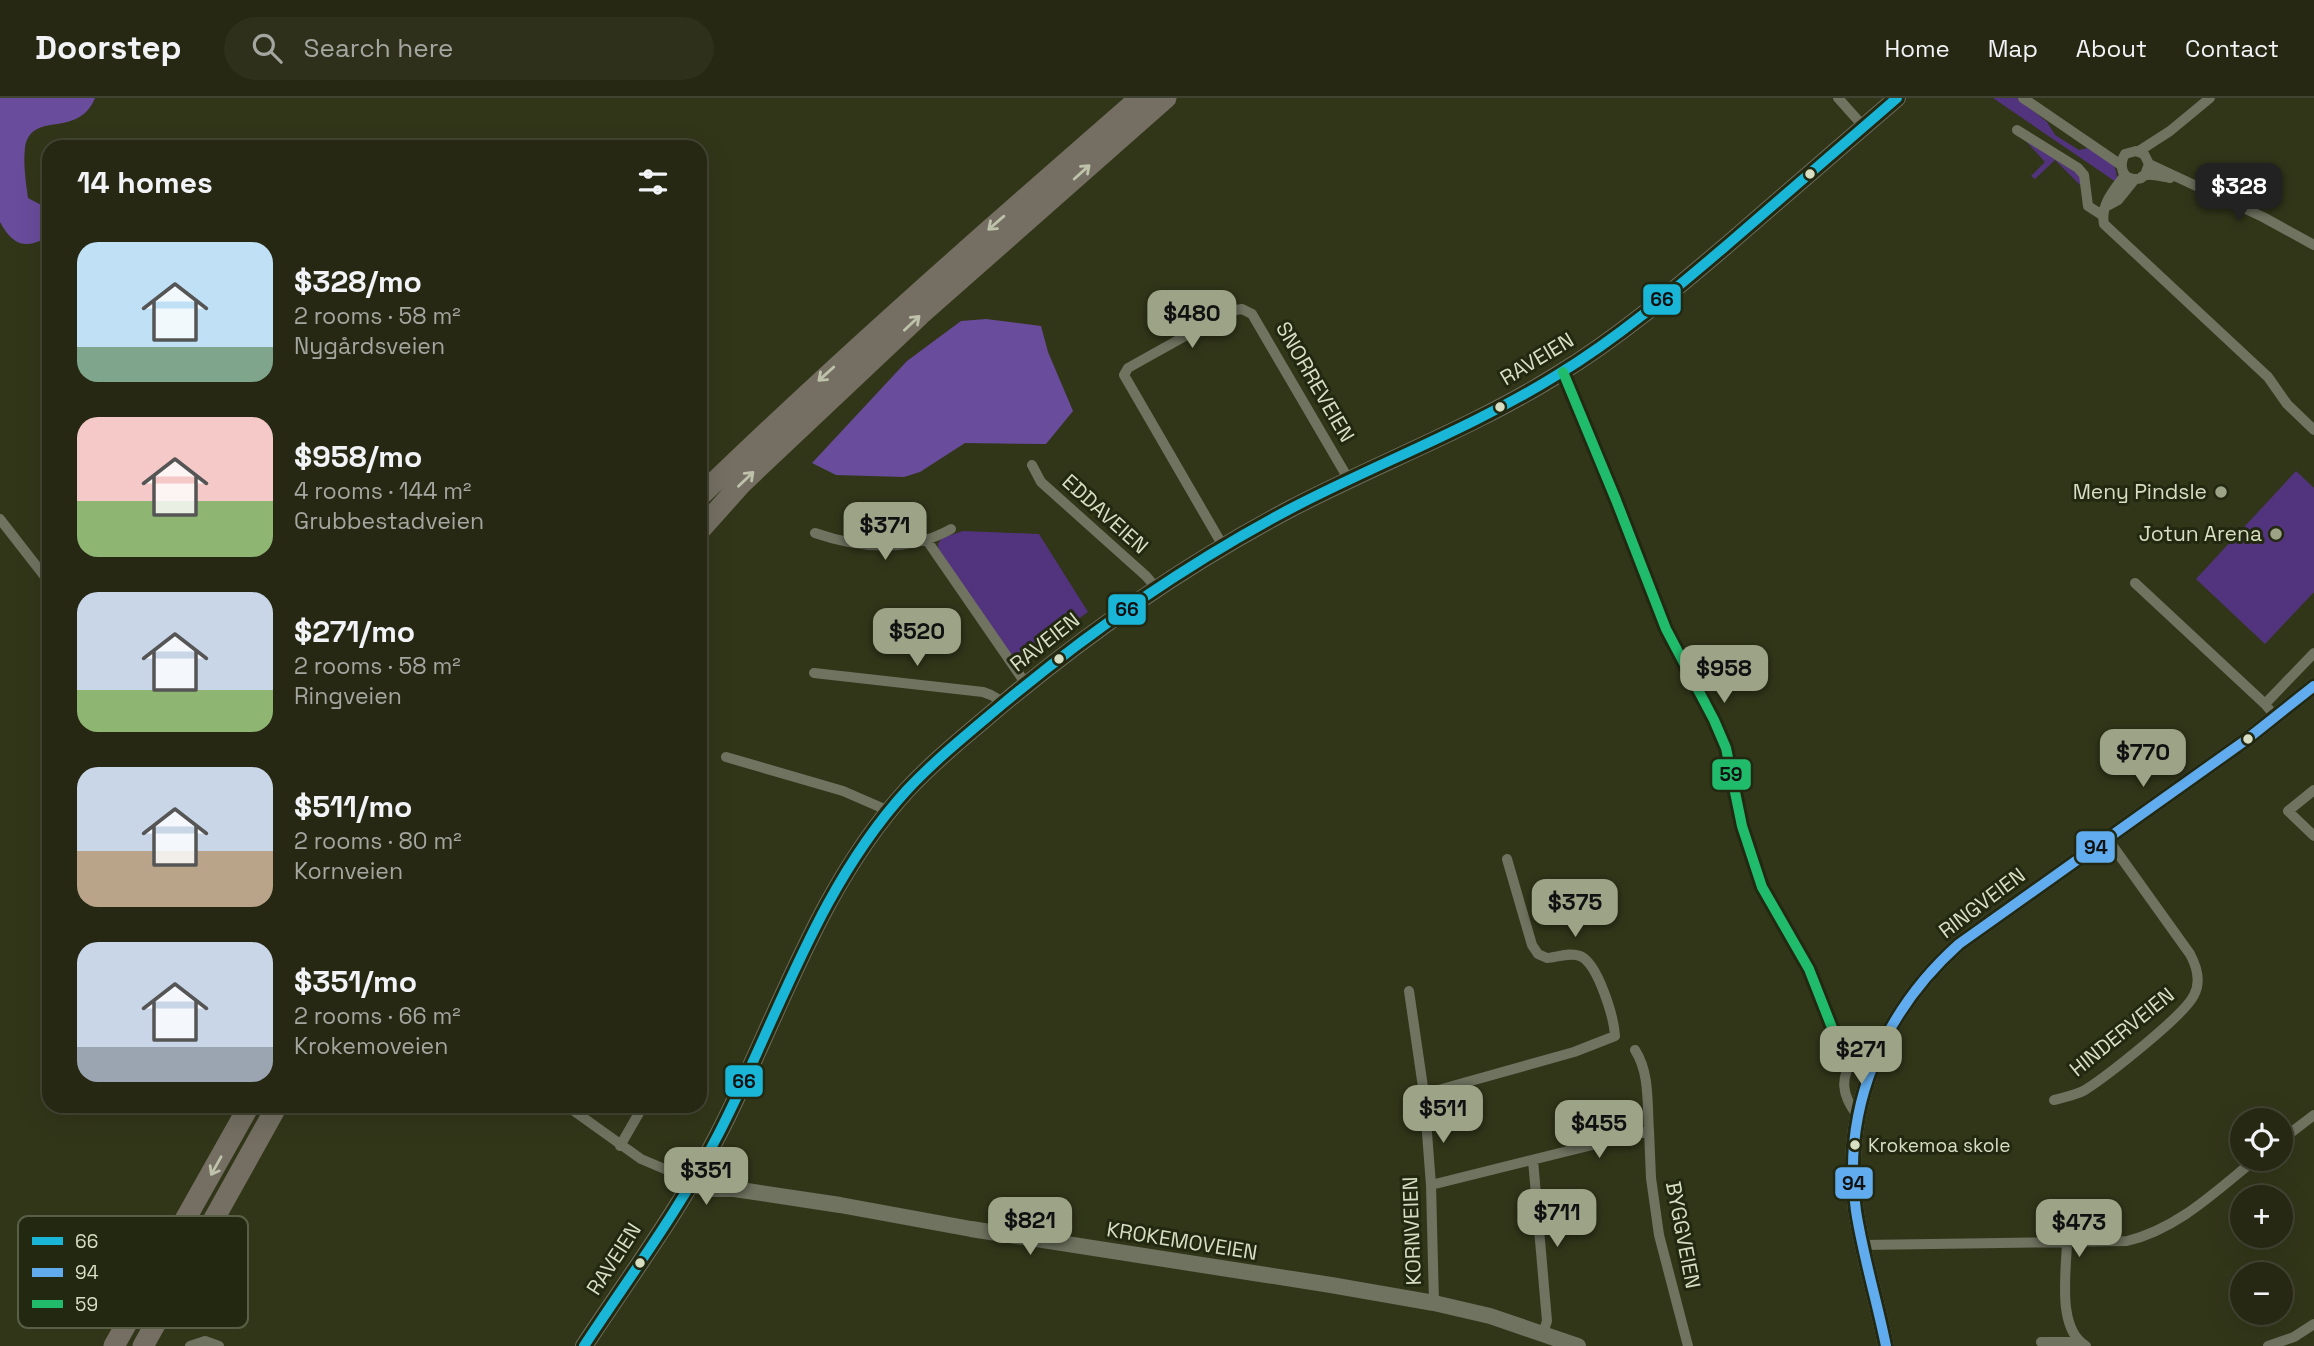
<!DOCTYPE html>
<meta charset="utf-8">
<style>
:root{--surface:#262813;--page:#2e301c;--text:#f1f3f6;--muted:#a4a6a0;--line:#424433;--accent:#9da387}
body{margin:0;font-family:"Space Grotesk",sans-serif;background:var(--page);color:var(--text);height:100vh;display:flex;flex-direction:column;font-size:26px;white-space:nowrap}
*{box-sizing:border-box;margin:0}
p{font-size:23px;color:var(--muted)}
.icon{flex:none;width:38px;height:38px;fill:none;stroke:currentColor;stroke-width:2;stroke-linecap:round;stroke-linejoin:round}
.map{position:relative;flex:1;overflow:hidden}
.details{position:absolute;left:42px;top:42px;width:665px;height:973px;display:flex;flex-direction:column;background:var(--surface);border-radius:21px;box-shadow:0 7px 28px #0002,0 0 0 2px var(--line)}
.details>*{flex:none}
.tools{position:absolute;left:2230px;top:1010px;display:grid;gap:14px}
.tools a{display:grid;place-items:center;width:63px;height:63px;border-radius:50%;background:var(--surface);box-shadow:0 7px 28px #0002,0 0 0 2px var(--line);font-size:35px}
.price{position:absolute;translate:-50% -60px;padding:0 16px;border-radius:14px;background:var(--accent);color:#111;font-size:23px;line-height:46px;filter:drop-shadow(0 2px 4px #0008)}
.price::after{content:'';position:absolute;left:50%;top:42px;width:21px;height:16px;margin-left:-10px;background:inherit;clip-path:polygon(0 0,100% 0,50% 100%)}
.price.selected{background:#222;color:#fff}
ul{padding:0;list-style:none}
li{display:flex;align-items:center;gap:21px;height:175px;padding:0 35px}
li span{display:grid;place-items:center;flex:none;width:196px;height:140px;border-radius:21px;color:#555}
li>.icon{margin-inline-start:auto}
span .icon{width:84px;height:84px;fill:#fffc;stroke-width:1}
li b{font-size:30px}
h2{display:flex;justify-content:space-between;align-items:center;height:84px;padding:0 35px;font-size:30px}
header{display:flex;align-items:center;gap:42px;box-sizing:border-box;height:98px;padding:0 35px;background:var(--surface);border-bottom:2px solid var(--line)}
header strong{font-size:33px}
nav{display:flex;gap:38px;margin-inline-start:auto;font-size:24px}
.search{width:490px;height:63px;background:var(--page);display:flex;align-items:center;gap:18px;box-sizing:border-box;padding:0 24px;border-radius:38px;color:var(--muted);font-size:26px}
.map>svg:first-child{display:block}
</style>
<header>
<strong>Doorstep</strong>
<div class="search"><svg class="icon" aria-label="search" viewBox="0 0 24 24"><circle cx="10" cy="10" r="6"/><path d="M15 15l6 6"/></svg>Search here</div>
<nav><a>Home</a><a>Map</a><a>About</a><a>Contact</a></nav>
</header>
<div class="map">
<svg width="2314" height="1248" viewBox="0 0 2314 1248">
<rect width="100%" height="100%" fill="#323619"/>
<path fill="#52337e" d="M 1993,0 L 2017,0 L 2047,24 L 2055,37 L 2079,52 L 2088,50 C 2102,58 2121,65 2116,84 Z
M 2024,41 L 2078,76 L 2082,83 L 2080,87 L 2055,62 L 2035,81 L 2031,78 L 2045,64 Z
M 2296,373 L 2314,390 L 2314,494 L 2265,546 L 2196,481 Z
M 963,433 L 1039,436 L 1088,514 L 1015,566 L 939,454 L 938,446 L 942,440 Z"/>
<path fill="#694c9c" d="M 0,0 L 95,0 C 78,42 31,11 25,50 C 23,66 26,85 28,100 L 49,111 L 49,138 C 26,152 13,148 0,124 Z
M 986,221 L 1041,228 L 1048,254 L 1073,313 L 1046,346 L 965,345 L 920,374 L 904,379 L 836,377 L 812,365 L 907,263 L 961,223 Z"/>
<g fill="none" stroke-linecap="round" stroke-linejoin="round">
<path stroke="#707360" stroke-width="10" d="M 1838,0 L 1864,29
M 2023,0 L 2121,67
M 2017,32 L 2078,70 L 2084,77 L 2088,108 L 2102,117
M 2139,53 L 2170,33 L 2210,0
M 2149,66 L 2263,119 L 2314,147
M 2125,77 C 2114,92 2100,107 2104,126 L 2268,279 L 2287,306 L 2314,332
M 2145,77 L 2149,66 L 2144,56 L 2136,53 L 2125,56 C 2119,66 2121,82 2136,81 C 2147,80 2136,79 2147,77 C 2153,76 2163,79 2170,80
M 2105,109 L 2118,102 L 2135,81
M 1563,274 L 1616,402 L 1666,531 L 1714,622 L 1726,650 L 1742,728 L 1762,789 L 1809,871 L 1838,945 L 1844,953 L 1873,966
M 1032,367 L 1041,384 L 1146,478 L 1157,491
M 0,421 L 49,484
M 815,435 C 858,450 909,455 951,431
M 926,441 L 1026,586
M 1223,448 L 1124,277 L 1128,270 L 1230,213 L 1242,211 L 1252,216 L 1349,382
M 2135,485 L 2265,606
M 814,575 L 983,594 L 991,597 L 1005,605
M 2269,611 L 2265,606 L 2314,555
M 726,659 L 843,693 L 889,713
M 2314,692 L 2288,713 L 2314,738
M 1409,893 L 1424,996 L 1431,1087 L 1434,1205
M 1854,959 C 1840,980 1841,996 1857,1017
M 1424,996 L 1574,954 L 1615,938 C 1614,920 1598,865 1580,858 C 1570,854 1558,859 1547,860 L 1538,856 L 1532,847 L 1507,761
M 2054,1002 C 2064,999 2077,997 2085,992 C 2107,978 2185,917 2194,897 C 2201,884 2197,869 2190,856 L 2107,740
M 567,1008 L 641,1061 L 693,1083
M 1649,1033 L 1651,1080 L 1659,1137 L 1688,1248
M 2280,1043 L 2314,1017
M 620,1048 L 643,1008
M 1533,1062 L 1547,1223 L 1543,1235
M 1431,1087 L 1649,1033 C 1647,1006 1650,975 1635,952
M 2067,1145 C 2066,1175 2057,1231 2086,1248
M 1863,1147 L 2127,1143 C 2178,1131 2217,1092 2257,1060
M 2041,1244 L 2079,1244
M 190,1248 L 205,1243 L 219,1248
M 2268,1248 L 2294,1239 L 2314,1226"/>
<path stroke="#707360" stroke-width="16" d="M 693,1083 L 698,1088 L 709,1091 L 734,1091 L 840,1107 L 971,1131 L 1331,1187 L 1434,1205 L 1490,1218 L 1578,1248
M 1886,1248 C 1877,1203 1863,1158 1856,1113 C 1841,1010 1883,914 1959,846 L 2246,642 L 2314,588"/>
<path stroke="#6e6c5b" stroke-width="18" d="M 584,1248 C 630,1178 681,1110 719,1035 C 778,920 818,789 907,692 C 937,660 971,633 1004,605 C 1093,531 1188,465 1290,411 C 1378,365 1472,330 1557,277 C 1618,240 1673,193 1727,147 C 1784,98 1840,49 1897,0"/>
<path stroke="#746f62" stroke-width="21" d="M 700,398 C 842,260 991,130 1140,0
M 700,432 L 742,385 L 920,217 L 1166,0
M 114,1248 L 249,1008
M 143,1248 L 277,1008"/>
<g stroke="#232811" stroke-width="16">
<path id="bus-1" d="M 584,1248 C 630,1178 681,1110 719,1035 C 778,920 818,789 907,692 C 937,660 971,633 1004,605 C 1093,531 1188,465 1290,411 C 1378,365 1472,330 1557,277 C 1618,240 1673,193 1727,147 C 1784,98 1840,49 1897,0"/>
</g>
<g stroke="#232811" stroke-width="16">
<path id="bus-2" d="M 1886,1248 C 1877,1203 1863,1158 1856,1113 C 1841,1010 1883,914 1959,846 L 2246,642 L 2314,588"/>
</g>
<g stroke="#232811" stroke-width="16">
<path id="bus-3" d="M 1563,274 L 1616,402 L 1666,531 L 1714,622 L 1726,650 L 1742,728 L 1762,789 L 1809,871 L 1838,945 L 1844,953 L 1873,966"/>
</g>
<use href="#bus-1" stroke="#1ab6d8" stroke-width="10"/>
<use href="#bus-2" stroke="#60acee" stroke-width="10"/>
<use href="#bus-3" stroke="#20bc6c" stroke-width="10"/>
</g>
<defs><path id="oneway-shaft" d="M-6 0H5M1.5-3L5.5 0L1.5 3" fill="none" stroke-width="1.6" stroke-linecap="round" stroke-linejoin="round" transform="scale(1.75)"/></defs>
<g stroke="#bec2aa">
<use href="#oneway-shaft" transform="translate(1082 74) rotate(-42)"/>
<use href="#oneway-shaft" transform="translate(996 125) rotate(139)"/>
<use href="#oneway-shaft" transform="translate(912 225) rotate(-43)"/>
<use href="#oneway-shaft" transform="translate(826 276) rotate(138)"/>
<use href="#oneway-shaft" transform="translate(746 381) rotate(-44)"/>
<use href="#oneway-shaft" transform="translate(216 1068) rotate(119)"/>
</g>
<g fill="#d7dec2" stroke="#232811" stroke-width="2.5">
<circle cx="1810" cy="76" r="6"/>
<circle cx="1500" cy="309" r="6"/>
<circle cx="1059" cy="561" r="6"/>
<circle cx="2248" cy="641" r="6"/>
<circle cx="1855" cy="1047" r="6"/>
<circle cx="640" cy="1165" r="6"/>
</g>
<g fill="#9da387" stroke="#232811" stroke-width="2.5">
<circle cx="2221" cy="394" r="7"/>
<circle cx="2276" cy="436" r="7"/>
</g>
<g text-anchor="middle" stroke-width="6" stroke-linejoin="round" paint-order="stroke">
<g font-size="19" fill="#d7dec2" stroke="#232811" text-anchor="start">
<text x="1868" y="1054">Krokemoa skole</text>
</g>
<g font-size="21" fill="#d7dec2" stroke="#232811">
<text transform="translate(1537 261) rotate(-31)" y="7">RAVEIEN</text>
<text transform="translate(1315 284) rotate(60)" y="7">SNORREVEIEN</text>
<text transform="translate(1105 416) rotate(42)" y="7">EDDAVEIEN</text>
<text transform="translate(1045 544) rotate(-38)" y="7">RAVEIEN</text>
<text transform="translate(1982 805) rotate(-37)" y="7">RINGVEIEN</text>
<text transform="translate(2122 934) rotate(-39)" y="7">HINDERVEIEN</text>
<text transform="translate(1412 1133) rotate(-92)" y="7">KORNVEIEN</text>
<text transform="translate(1683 1137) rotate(79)" y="7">BYGGVEIEN</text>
<text transform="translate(1182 1143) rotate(9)" y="7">KROKEMOVEIEN</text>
<text transform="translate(614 1161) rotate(-57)" y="7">RAVEIEN</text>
</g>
<g font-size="21" fill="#d7dec2" stroke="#232811" text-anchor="end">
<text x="2207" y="401">Meny Pindsle</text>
<text x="2262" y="443">Jotun Arena</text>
</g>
</g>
<rect x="18" y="1118" width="230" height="112" rx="10" fill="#232811" stroke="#595f46" stroke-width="2"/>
<rect x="32" y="1139" width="31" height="8" fill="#1ab6d8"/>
<rect x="32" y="1170" width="31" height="9" fill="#60acee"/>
<rect x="32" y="1202" width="31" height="8" fill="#20bc6c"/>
<g font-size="19" fill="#d7dec2">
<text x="75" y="1150">66</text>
<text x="75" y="1181">94</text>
<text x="75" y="1213">59</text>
</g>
<g stroke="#232811" stroke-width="2.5">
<rect x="1642" y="185" width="40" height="33" rx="7" fill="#1ab6d8"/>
<rect x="1107" y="495" width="40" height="33" rx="7" fill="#1ab6d8"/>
<rect x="1711" y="660" width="41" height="33" rx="7" fill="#20bc6c"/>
<rect x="2075" y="732" width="41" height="34" rx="7" fill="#60acee"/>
<rect x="724" y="966" width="40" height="34" rx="7" fill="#1ab6d8"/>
<rect x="1834" y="1068" width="40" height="34" rx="7" fill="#60acee"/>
</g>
<g font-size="19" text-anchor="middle" font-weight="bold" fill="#111">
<text x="1662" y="208">66</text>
<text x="1127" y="518">66</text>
<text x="1731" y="683">59</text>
<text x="2096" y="756">94</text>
<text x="744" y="990">66</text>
<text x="1854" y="1092">94</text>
</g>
</svg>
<div class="tools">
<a><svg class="icon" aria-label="locate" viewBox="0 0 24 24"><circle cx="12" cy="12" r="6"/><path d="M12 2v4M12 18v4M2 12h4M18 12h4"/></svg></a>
<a>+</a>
<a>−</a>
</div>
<b class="price selected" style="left:2239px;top:125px">$328</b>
<b class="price" style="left:1192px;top:252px">$480</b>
<b class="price" style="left:885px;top:464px">$371</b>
<b class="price" style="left:917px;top:570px">$520</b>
<b class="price" style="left:1724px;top:607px">$958</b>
<b class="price" style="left:2143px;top:691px">$770</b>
<b class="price" style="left:1575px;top:841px">$375</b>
<b class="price" style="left:1861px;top:988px">$271</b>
<b class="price" style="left:1443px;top:1047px">$511</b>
<b class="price" style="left:1599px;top:1062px">$455</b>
<b class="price" style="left:706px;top:1109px">$351</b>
<b class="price" style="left:1557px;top:1151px">$711</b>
<b class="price" style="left:1030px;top:1159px">$821</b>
<b class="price" style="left:2079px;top:1161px">$473</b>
<section class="details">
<h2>14 homes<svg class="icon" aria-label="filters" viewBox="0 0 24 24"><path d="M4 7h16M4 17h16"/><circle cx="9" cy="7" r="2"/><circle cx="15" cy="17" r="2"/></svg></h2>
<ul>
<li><span style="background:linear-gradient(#bfe0f5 75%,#7fa58c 0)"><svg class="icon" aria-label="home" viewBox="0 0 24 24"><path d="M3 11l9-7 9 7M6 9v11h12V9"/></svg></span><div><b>$328/mo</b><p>2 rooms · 58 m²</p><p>Nygårdsveien</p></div></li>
<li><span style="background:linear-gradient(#f6c9c9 60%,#8fb573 0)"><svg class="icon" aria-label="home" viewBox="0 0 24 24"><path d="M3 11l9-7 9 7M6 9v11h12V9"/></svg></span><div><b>$958/mo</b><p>4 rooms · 144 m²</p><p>Grubbestadveien</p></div></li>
<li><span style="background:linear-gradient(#c9d6e8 70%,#8fb573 0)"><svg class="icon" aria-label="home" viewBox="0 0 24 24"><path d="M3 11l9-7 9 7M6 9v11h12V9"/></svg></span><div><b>$271/mo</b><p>2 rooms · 58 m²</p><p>Ringveien</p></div></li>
<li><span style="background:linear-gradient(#c9d6e8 60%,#b9a48a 0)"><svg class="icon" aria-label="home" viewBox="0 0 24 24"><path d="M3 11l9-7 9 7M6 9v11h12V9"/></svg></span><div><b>$511/mo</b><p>2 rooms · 80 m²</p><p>Kornveien</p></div></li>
<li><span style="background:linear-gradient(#c9d6e8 75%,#9aa5b1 0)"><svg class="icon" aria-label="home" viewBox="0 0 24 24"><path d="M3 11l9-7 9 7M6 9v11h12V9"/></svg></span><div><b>$351/mo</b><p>2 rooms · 66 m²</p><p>Krokemoveien</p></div></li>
</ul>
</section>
</div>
